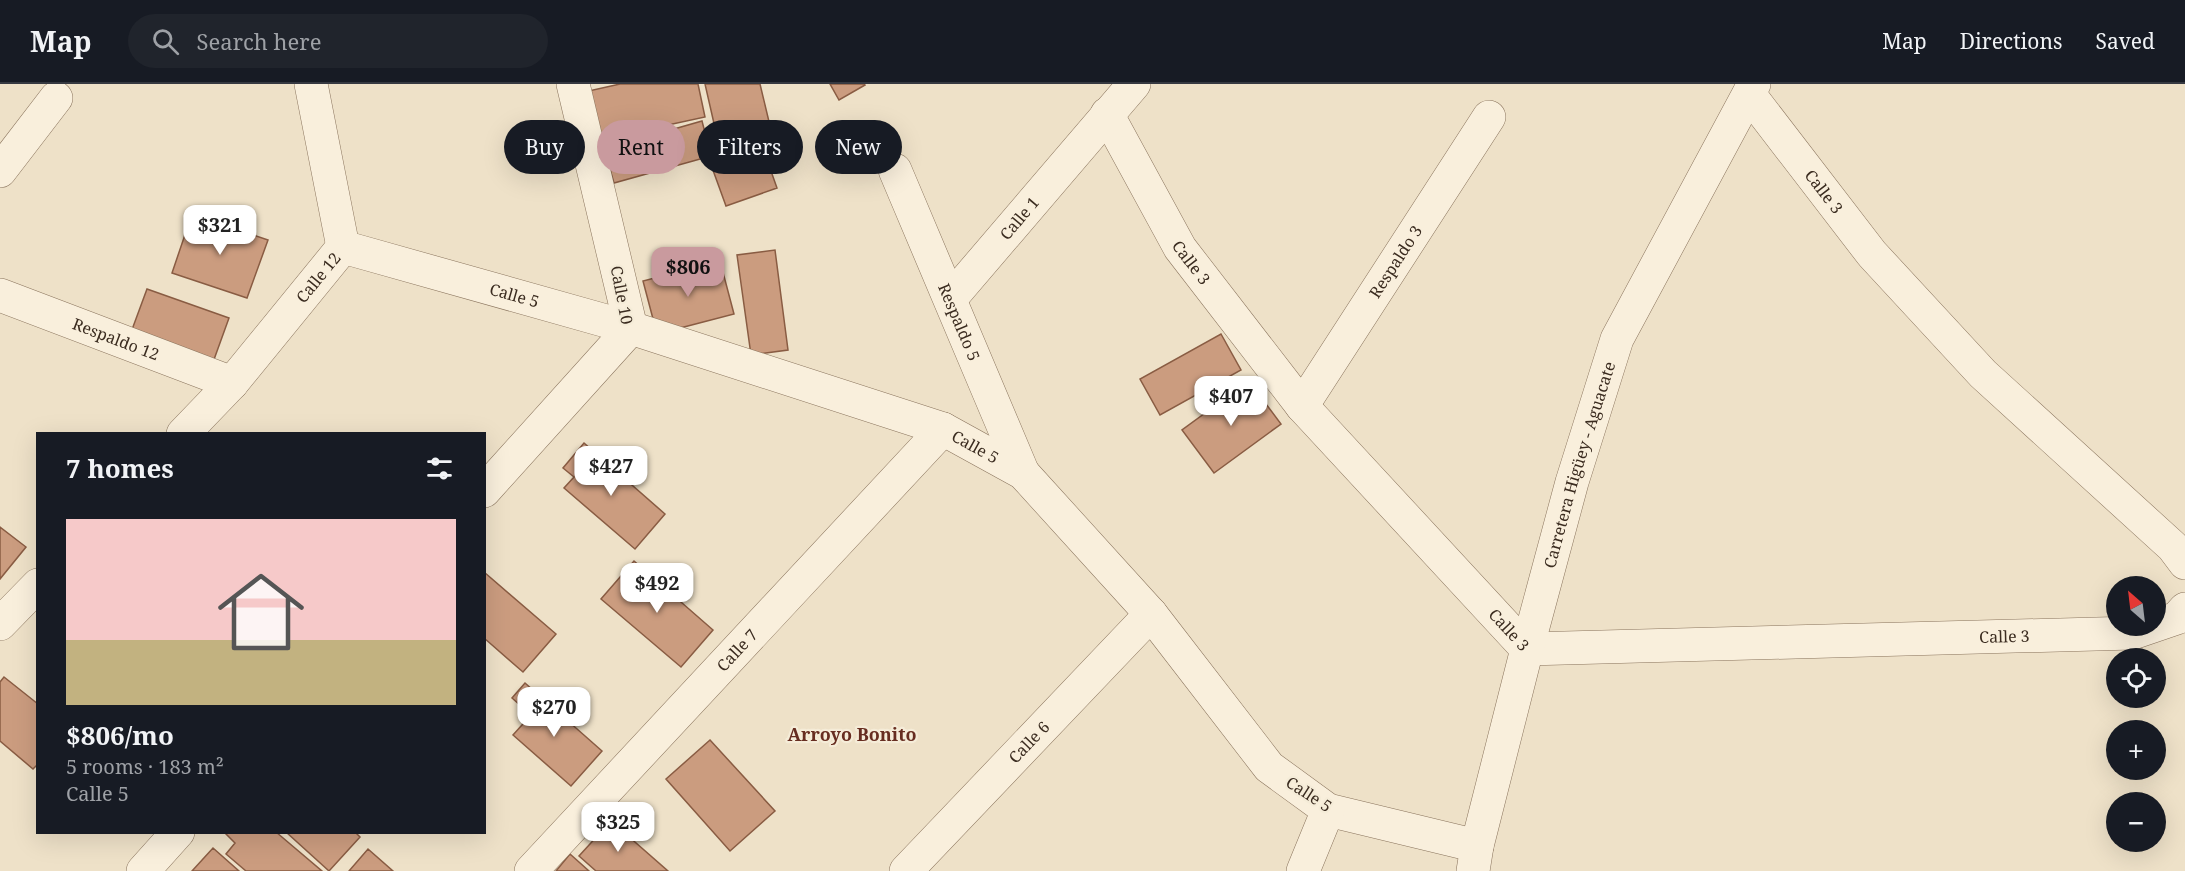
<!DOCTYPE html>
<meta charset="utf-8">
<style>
:root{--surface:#171b24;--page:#20242c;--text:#f1f3f6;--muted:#9ea1a6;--line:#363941;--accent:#c99a9e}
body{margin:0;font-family:"Noto Serif",serif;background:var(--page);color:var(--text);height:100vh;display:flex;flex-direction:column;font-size:22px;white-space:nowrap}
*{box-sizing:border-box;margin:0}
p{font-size:20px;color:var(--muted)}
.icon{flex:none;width:33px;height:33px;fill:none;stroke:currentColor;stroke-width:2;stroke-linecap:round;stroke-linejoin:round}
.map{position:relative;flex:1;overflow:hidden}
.sheet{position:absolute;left:36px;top:348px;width:450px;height:402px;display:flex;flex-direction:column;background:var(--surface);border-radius:0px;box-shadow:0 6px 24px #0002}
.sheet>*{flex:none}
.banner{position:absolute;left:504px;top:36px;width:570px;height:54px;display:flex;gap:12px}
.needle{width:39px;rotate:332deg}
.controls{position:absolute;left:2106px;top:492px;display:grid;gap:12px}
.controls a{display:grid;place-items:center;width:60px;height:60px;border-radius:50%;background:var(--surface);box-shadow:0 6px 24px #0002;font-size:30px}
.price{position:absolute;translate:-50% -51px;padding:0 14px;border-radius:12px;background:#fff;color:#222;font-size:20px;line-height:39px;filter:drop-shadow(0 2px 3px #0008)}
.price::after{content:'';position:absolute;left:50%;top:36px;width:18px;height:14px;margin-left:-9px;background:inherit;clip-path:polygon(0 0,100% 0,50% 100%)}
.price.active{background:var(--accent);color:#111}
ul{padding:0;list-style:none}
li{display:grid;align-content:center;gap:12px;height:318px;padding:0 30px}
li+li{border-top:2px solid var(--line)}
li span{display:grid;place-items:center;height:186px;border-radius:0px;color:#555}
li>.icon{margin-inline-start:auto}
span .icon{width:108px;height:108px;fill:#fffc;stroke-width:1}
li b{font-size:26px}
h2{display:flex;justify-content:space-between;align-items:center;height:72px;padding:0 30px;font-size:26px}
.chip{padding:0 21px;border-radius:27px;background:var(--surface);box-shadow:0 6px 24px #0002;font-size:21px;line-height:54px}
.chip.active{background:var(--accent);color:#111}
header{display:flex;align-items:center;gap:36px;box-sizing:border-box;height:84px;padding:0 30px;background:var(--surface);border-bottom:2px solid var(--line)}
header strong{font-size:28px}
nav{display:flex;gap:33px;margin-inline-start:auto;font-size:21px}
.search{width:420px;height:54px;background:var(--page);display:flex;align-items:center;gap:15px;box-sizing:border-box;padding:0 21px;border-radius:33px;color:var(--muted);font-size:22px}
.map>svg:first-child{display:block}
</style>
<header>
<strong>Map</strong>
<div class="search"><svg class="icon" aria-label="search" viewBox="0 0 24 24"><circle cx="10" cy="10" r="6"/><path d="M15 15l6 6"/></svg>Search here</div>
<nav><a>Map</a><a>Directions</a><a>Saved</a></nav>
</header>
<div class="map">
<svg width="2185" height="787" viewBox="0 0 2185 787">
<rect width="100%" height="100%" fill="#eee1c8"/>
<path fill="#cb9c7f" stroke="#895c43" stroke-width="1.5" d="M 620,0 L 698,0 L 705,33 L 594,57 L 584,8 Z
M 705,0 L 760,0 L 771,46 L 718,57 Z
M 830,0 L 864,0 L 865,1 L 839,16 Z
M 702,37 L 711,72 L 614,99 L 604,65 Z
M 761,59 L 777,104 L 726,122 L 710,78 Z
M 192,130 L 268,156 L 247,214 L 172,189 Z
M 775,166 L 788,266 L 751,271 L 737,171 Z
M 720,177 L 734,230 L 657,250 L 643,197 Z
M 147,205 L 229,234 L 212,281 L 130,251 Z
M 1221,250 L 1241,286 L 1160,331 L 1140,295 Z
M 1249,297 L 1281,340 L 1214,389 L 1182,346 Z
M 584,359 L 665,430 L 635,465 L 564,404 L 574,393 L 563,384 Z
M 0,443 L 26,463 L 0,495 Z
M 634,477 L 713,546 L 681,583 L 601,515 Z
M 484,488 L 556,550 L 523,588 L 484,554 Z
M 4,593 L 38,620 L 38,680 L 33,685 L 0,657 L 0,598 Z
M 525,599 L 602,667 L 571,702 L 513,651 L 531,631 L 512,614 Z
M 710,656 L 775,727 L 730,767 L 666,695 Z
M 611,737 L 668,787 L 596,787 L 579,772 Z
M 276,748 L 322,787 L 246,787 L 226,770 L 235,759 L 224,748 Z
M 286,748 L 355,748 L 360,753 L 329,787 Z
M 213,764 L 239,787 L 192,787 Z
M 368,765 L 393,787 L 349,787 Z
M 570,770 L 589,787 L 556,787 Z"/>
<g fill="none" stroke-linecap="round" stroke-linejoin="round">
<g stroke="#8a745d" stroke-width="34">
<g id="minor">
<path d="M 311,0 L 343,163"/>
<path id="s1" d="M 1749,10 L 1872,170 L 1983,290 L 2173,463 L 2185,479"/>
<path id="s2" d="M 1107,30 L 1180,164 L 1302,322 L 1527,565 L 2133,549 L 2177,534 L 2185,525"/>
<path id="s3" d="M 895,86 L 1023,389"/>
<path d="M 0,87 L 56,14"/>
<path id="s4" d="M 343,163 L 631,244 L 943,345 L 1023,389 L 1151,530 L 1269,683 L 1328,726 L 1477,762"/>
<path id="s5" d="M 0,211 L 232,299"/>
<path id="s6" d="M 951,214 L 1134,0"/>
<path id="s7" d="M 1302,322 L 1489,33"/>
<path id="s8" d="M 183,350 L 232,299 L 343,163"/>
<path d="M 484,407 L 631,244 L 573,0"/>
<path d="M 0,540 L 38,501"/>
<path d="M 143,787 L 178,748"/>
<path id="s9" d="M 531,787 L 943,345"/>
<path id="s10" d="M 906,787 L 1151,530"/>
<path d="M 1303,787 L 1328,726"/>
<path id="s11" d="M 1473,787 L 1477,762 L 1527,565 L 1572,398 L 1617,255 L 1754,0"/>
</g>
</g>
<use href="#minor" stroke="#f9efdc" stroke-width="33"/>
</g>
<g text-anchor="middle" stroke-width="4.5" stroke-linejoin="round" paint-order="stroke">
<g font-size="16" fill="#3b2c20" stroke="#f5ecd8">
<text dy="6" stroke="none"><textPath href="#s1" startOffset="123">Calle 3</textPath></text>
<text dy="6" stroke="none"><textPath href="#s6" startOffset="105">Calle 1</textPath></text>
<text dy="6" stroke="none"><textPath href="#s2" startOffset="171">Calle 3</textPath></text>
<text dy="6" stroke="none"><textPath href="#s7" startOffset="172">Respaldo 3</textPath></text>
<text dy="6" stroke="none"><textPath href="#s8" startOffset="207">Calle 12</textPath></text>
<text dy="6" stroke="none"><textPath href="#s4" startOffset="178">Calle 5</textPath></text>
<text transform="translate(622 211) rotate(79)" y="6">Calle 10</text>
<text dy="6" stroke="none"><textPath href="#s3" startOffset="165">Respaldo 5</textPath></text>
<text dy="6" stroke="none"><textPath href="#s5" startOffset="124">Respaldo 12</textPath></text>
<text dy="6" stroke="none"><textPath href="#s4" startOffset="664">Calle 5</textPath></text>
<text dy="6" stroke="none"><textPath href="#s11" startOffset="420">Carretera Higüey - Aguacate</textPath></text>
<text dy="6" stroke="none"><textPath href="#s2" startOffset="657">Calle 3</textPath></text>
<text dy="6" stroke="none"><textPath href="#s2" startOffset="1161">Calle 3</textPath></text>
<text dy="6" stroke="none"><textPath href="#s9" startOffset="302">Calle 7</textPath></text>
<text dy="6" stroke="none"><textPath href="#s10" startOffset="178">Calle 6</textPath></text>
<text transform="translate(1309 710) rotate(33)" y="6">Calle 5</text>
</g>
<g font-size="18" font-weight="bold" fill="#672d20" stroke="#f5ecd8">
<text x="852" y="657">Arroyo Bonito</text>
</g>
</g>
</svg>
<div class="controls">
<a><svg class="needle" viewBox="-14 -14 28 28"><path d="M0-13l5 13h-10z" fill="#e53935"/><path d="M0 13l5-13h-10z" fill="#9ea1a6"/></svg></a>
<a><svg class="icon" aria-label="locate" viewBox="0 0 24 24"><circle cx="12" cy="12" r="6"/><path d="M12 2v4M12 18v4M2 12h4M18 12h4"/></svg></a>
<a>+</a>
<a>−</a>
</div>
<b class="price" style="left:220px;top:172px">$321</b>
<b class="price active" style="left:688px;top:214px">$806</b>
<b class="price" style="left:1231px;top:343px">$407</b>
<b class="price" style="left:611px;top:413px">$427</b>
<b class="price" style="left:657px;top:530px">$492</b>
<b class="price" style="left:554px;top:654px">$270</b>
<b class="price" style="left:618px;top:769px">$325</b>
<div class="banner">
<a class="chip">Buy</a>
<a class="chip active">Rent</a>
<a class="chip">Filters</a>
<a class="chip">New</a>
</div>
<section class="sheet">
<h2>7 homes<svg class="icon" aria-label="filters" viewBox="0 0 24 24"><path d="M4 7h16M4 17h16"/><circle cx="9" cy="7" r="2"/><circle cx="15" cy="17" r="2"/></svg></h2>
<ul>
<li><span style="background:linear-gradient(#f6c9c9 65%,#c2b280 0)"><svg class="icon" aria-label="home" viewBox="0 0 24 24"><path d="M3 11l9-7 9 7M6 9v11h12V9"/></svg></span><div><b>$806/mo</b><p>5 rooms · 183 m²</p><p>Calle 5</p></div></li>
</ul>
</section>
</div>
